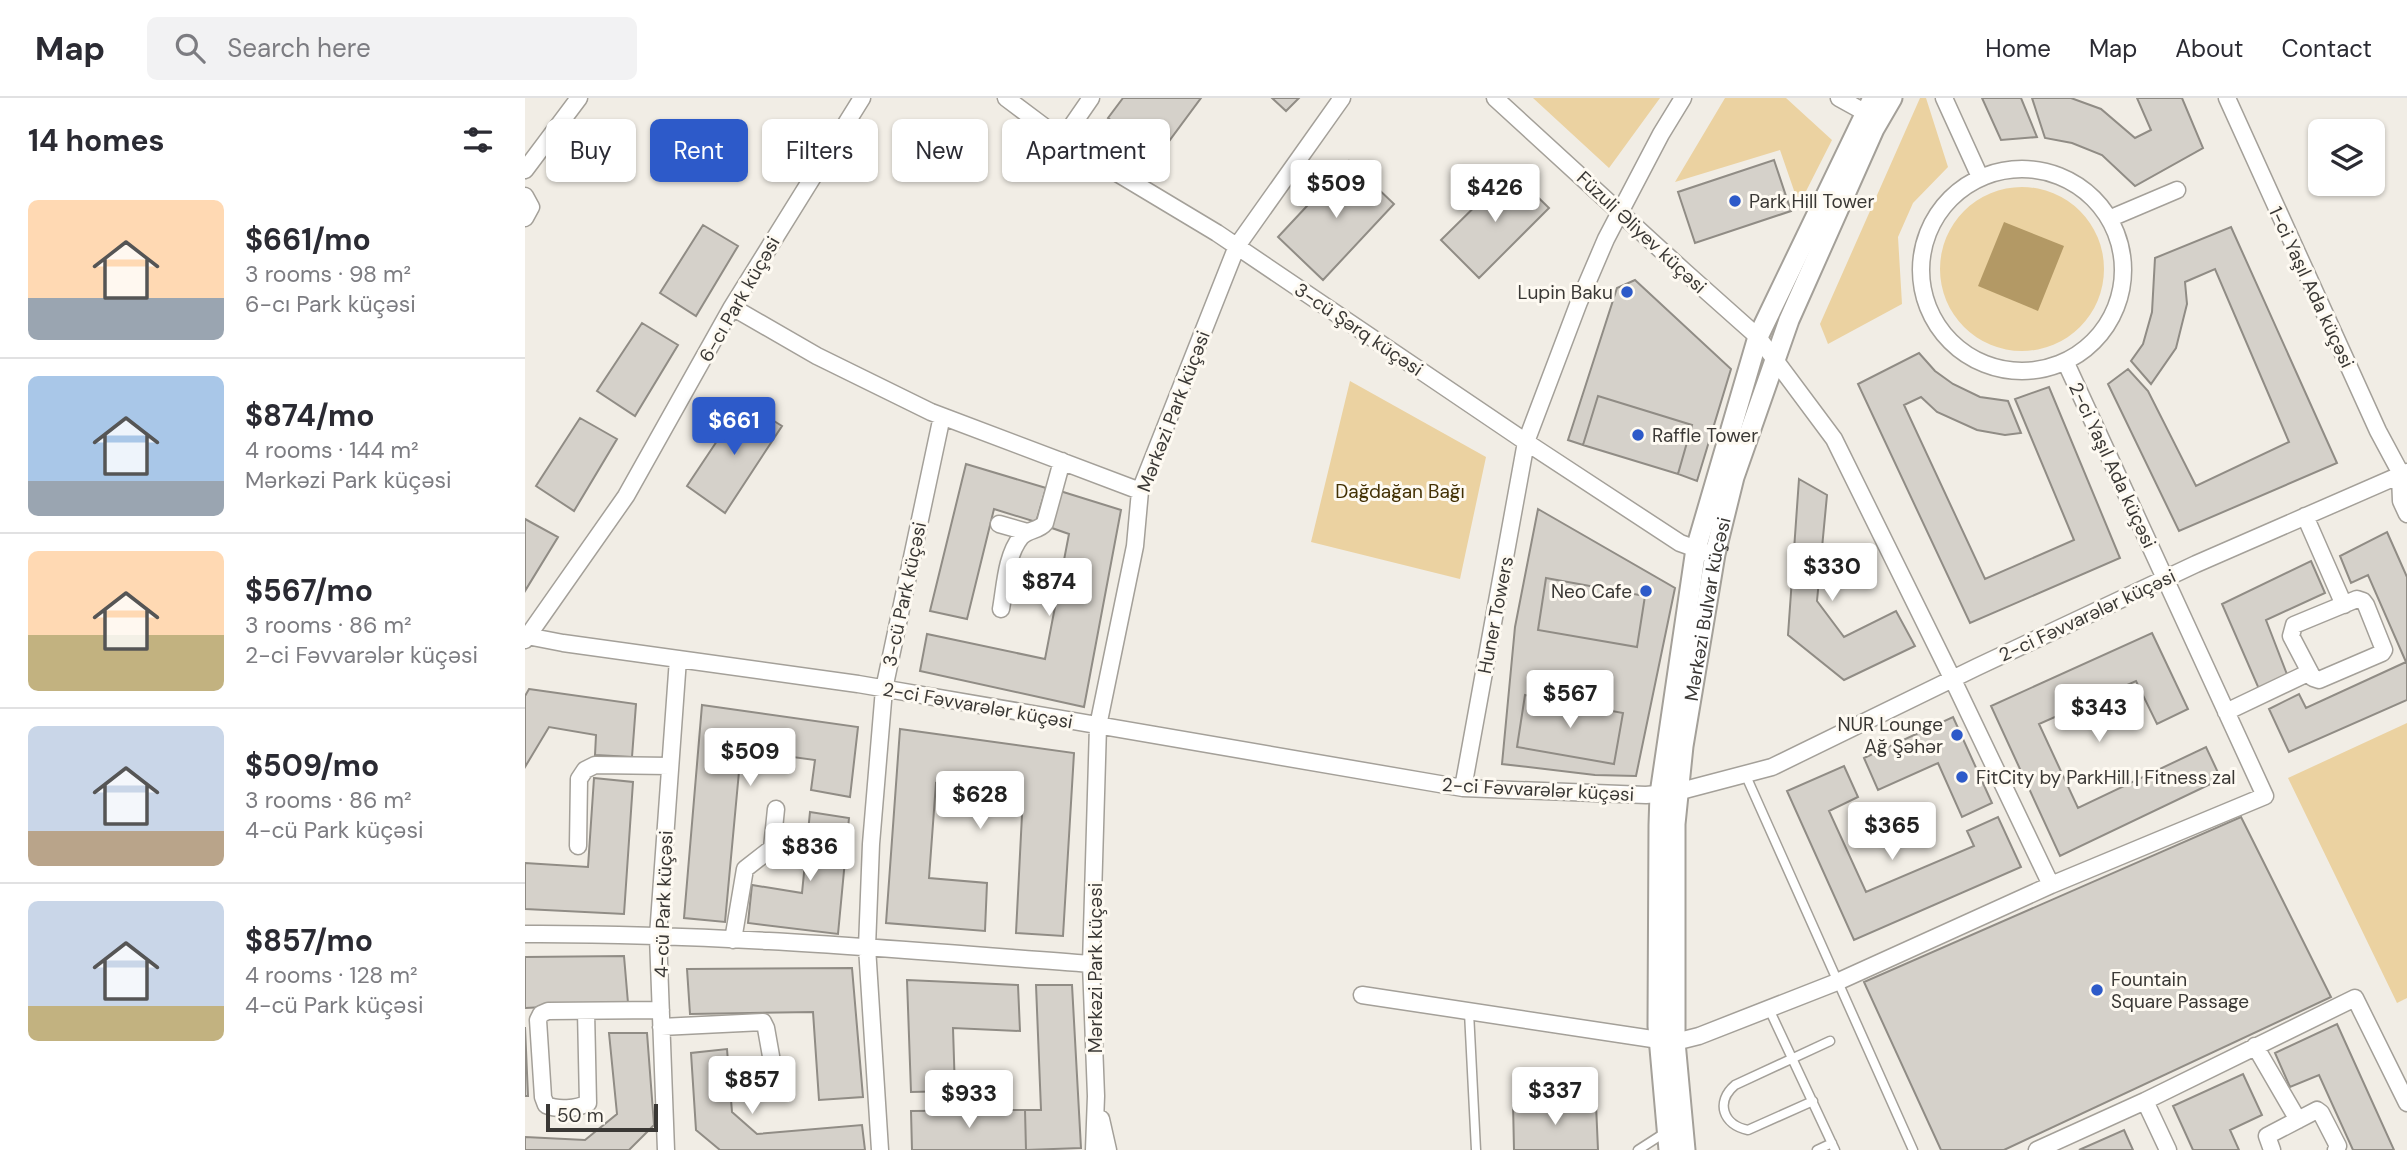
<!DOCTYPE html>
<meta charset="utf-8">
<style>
:root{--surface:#fff;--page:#f2f2f3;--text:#2b2b33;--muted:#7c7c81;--line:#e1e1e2;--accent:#2d5ac9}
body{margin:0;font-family:"DM Sans",sans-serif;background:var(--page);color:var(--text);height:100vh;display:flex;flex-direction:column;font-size:26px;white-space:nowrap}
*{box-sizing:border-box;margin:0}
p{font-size:23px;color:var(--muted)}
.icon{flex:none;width:38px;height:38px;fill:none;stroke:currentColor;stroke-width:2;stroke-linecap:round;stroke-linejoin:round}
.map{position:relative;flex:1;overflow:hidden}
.details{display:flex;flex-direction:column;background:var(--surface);width:525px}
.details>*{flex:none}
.banner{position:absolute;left:21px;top:21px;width:665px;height:63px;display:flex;gap:14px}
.buttons{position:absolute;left:1783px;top:21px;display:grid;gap:14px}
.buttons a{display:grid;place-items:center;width:77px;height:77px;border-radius:10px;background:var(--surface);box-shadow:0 2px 5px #0004;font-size:35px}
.scale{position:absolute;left:21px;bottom:18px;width:112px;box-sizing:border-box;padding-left:7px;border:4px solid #3a3835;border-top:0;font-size:19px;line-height:24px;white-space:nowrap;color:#3a3835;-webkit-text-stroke:5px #fefaf2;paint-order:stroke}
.price{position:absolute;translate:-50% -60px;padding:0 16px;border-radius:7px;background:#fff;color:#222;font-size:23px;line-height:46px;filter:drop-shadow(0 2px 4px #0008)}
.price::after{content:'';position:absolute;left:50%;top:42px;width:21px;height:16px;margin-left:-10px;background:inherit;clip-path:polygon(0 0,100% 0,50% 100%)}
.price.active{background:var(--accent);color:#fff}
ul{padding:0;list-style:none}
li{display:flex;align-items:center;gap:21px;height:175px;padding:0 28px}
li+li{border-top:2px solid var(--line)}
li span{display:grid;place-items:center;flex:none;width:196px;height:140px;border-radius:10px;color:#555}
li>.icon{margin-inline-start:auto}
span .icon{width:84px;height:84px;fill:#fffc;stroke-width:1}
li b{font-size:30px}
h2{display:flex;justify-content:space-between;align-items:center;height:84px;padding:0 28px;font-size:30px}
.tag{padding:0 24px;border-radius:10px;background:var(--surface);box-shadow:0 2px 5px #0004;font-size:24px;line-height:63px}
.tag.active{background:var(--accent);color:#fff}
header{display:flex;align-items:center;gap:42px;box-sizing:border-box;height:98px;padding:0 35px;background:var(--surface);border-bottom:2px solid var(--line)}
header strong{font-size:33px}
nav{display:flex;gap:38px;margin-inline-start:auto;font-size:24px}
.search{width:490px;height:63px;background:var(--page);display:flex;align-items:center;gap:18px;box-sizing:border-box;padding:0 24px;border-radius:10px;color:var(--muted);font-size:26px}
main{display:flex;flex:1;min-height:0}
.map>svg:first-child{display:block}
</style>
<header>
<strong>Map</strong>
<div class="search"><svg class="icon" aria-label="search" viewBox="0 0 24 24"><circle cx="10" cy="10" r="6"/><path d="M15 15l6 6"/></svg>Search here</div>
<nav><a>Home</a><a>Map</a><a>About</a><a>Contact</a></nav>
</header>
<main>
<section class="details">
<h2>14 homes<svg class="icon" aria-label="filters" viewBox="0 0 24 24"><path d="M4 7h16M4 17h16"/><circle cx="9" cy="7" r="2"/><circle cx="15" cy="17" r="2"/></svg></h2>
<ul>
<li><span style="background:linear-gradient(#ffd9b3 70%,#9aa5b1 0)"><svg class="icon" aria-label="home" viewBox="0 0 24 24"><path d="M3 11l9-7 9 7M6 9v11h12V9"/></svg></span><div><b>$661/mo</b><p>3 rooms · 98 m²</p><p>6-cı Park küçəsi</p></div></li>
<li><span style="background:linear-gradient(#a9c7e8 75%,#9aa5b1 0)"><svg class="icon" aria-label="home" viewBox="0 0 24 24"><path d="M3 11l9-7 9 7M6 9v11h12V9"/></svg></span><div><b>$874/mo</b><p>4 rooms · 144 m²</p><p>Mərkəzi Park küçəsi</p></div></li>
<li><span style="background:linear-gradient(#ffd9b3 60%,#c2b280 0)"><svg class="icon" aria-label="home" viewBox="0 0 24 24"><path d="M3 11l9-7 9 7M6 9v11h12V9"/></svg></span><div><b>$567/mo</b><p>3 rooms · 86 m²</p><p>2-ci Fəvvarələr küçəsi</p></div></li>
<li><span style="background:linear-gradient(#c9d6e8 75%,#b9a48a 0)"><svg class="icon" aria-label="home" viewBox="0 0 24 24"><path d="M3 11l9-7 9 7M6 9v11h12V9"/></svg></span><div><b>$509/mo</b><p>3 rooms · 86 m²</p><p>4-cü Park küçəsi</p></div></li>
<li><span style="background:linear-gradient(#c9d6e8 75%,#c2b280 0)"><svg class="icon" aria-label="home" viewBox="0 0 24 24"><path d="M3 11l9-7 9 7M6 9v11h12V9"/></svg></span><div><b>$857/mo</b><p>4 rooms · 128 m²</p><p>4-cü Park küçəsi</p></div></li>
</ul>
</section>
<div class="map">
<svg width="1882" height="1052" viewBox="0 0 1882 1052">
<rect width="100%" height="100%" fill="#f1ede5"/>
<path fill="#ebd2a1" d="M 1008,0 L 1135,0 L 1084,70 Z
M 1200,0 L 1261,0 L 1307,42 L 1274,107 L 1255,52 L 1150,84 Z
M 1395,0 L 1401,0 L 1423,69 L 1388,105 L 1373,139 L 1377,206 L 1303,246 L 1295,226 Z
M1415 171a82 82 0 1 1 164 0a82 82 0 1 1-164 0Z
M 825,283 L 961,359 L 935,481 L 786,444 Z
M 1882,625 L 1882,900 L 1872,905 L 1763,680 Z"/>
<path fill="#b39965" d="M 1479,124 L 1539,148 L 1513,213 L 1453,188 Z"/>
<path fill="#d5d1ca" stroke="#908c85" stroke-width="2" d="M 598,0 L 676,0 L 633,58 L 583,20 Z
M 747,0 L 774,0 L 761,13 Z
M 1457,0 L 1496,0 L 1512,39 L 1476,42 Z
M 1507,0 L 1546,0 L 1576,11 L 1610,40 L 1626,32 L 1612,0 L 1657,0 L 1678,50 L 1610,88 L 1577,57 L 1547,45 L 1520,40 Z
M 1249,62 L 1266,113 L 1170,145 L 1153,94 Z
M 824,63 L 869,106 L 798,182 L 753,139 Z
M 986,73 L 1024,110 L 954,180 L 916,142 Z
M 178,127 L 213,148 L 171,218 L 135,195 Z
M 1706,129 L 1812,365 L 1654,433 L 1583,286 L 1603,271 L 1623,293 L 1671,388 L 1764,344 L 1690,171 L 1660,184 L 1662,206 L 1651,250 L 1626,286 L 1606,263 L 1618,246 L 1627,214 L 1630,160 Z
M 1110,182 L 1206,271 L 1172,383 L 1153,376 L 1167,327 L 1073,298 L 1058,347 L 1043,342 L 1092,190 Z
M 117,225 L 153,247 L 110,318 L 72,293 Z
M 1394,255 L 1410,273 L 1428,286 L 1455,299 L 1483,303 L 1496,335 L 1480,337 L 1452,332 L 1412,314 L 1396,299 L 1379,307 L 1460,481 L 1549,442 L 1490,301 L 1524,289 L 1595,460 L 1445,525 L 1333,286 Z
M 1073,298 L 1167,327 L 1153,376 L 1058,347 Z
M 218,304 L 257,328 L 200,415 L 162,388 Z
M 55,320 L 92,341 L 49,413 L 11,388 Z
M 441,366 L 521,390 L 511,424 L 469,411 L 442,521 L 405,513 Z
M 1274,381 L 1302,397 L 1292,503 L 1319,539 L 1371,513 L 1390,548 L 1319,582 L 1263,537 Z
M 535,393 L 596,412 L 559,609 L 395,573 L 402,536 L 520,561 L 544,436 L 524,429 Z
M 1013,411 L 1150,490 L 1111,678 L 1070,677 L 977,666 L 990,529 Z
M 0,421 L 33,439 L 0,493 Z
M 1862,434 L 1882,479 L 1882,602 L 1764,654 L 1744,611 L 1774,596 L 1781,610 L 1881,564 L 1843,477 L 1826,485 L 1815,458 Z
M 1786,463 L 1800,495 L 1741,522 L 1763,579 L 1734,591 L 1697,506 Z
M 1021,480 L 1120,498 L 1112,549 L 1013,532 Z
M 1627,535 L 1663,611 L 1632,626 L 1611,583 L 1514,626 L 1553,710 L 1681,649 L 1696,681 L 1535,758 L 1466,608 Z
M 4,591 L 111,606 L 107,659 L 70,657 L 71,637 L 24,629 L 0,669 L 0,598 Z
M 1000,597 L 1098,615 L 1089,666 L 992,649 Z
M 177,607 L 333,629 L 325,699 L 286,692 L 290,662 L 216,652 L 200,824 L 159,820 Z
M 1428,619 L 1467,705 L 1437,719 L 1413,665 L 1353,692 L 1339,660 Z
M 375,631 L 549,655 L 538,838 L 491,835 L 498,697 L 411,685 L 404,780 L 462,785 L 460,833 L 361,825 Z
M 1319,668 L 1333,699 L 1304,713 L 1341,794 L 1449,748 L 1442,733 L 1473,719 L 1496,769 L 1329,842 L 1262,693 Z
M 69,680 L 108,684 L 99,816 L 0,811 L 0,765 L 63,769 Z
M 285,714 L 324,720 L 313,836 L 223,825 L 227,787 L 277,795 Z
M 1716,719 L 1806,899 L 1479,1052 L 1416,1052 L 1339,884 Z
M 99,858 L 103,905 L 0,910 L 0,859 Z
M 327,870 L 338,999 L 294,1002 L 288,914 L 165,916 L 162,871 Z
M 382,882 L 493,887 L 495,933 L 428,930 L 430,993 L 386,994 Z
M 511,887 L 547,887 L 556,1050 L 501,1052 L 500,1012 L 516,1012 Z
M 1812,926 L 1869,1052 L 1828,1052 L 1794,977 L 1765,989 L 1750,955 Z
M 0,929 L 3,998 L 0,998 Z
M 84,935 L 122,935 L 129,1027 L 104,1052 L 0,1052 L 0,1039 L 60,1042 L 92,1016 Z
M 202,951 L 207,1014 L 232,1036 L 337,1027 L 340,1052 L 195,1052 L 171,1032 L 166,955 Z
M 1718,976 L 1737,1017 L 1705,1032 L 1714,1052 L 1668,1052 L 1648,1008 Z
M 988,1005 L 1071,1006 L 1073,1052 L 989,1052 Z
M 500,1012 L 501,1052 L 387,1052 L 386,1013 Z
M 1599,1032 L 1608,1052 L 1554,1052 Z"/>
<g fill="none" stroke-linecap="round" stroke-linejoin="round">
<g stroke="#a4a099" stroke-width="11">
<path id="service" d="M 1221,678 L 1388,1052
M 1244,911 L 1310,1052
M 944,914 L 951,1052
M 1288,1003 L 1223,1032 C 1198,1027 1190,1004 1210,987 L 1305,943
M 1113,1052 L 1141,1034
M 1292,1052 L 1307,1045"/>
</g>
<g stroke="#a4a099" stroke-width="19">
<path id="minor" d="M 481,0 L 537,42 L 692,135 L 1001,344 L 1155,445 L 1180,454
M 970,0 L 1160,174 L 1233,239 L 1309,341 L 1428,582 L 1526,787
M 1314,0 L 1352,21
M 1419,0 L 1455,79
M 1702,0 L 1853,333 L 1882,387
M 537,42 L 566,0
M1396 172a101 101 0 1 1 202 0a101 101 0 1 1-202 0Z
M 0,72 L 54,0
M 0,98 L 6,109 L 0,120
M 1586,120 L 1652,92
M 207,209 L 292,258 L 406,314 L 615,393
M 1875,377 L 1876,403 L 1882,416
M 1780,418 L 1819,507
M 474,426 L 502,434
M 1832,501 L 1838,503 L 1841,507 L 1859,552 L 1857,555 L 1794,582 L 1788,580 L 1766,538 L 1769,527 Z
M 476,511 C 480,489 481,457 496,439 C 503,431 514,433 520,425 L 537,363
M 2,538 L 38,545 L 333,586 L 938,690 L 1121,697 L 1152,694 L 1247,669 L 1452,569 L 1671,466 L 1882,374
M 0,542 L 101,398 L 207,209 L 337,0
M 1701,614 L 1785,574
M 938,690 L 1001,344 L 1054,204 L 1081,141 L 1136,36 L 1158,0
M 53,748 L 54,681 L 60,672 L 70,667 L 145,668
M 0,836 C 189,835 378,852 566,866
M 208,842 L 220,771 L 247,750 L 251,711
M 837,897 L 1134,942
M 61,913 L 63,1005 C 52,1011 32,1012 21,1007 L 18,999 L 13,922 L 16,916 L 23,913 L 136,912
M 136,929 L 238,924 L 241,930 L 249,975
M 1150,944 L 1174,938 L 1312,884 L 1526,787 L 1740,698 L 1541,265
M 1730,948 L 1773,1022
M 1620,1003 L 1643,1052
M 576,1021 L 583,1052
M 141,1052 L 133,838 L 153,561
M 355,1052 L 342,849 L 346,746 L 359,591 L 417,318
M 569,1052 L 571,998 L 566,866 L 573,628 L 610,448 L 615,393 L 712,148 L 817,0
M 1512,1052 L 1620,1003 L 1830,900 L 1882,1005
M 1747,1052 L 1742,1038 L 1792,1012 L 1796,1015 L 1813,1048 L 1811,1052"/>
</g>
<g stroke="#a4a099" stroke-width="23">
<g id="tertiary">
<path d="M 1144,1052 L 1133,928 L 1134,727 L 1135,696 L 1171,451 L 1233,239 L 1348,0"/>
<path id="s1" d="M 1160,1052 L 1150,944 L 1150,726 L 1158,648 L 1190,456 L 1209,379 L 1264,222 L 1349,31 L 1367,0"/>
</g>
</g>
<use href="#service" stroke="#fff" stroke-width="8"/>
<use href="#minor" stroke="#fff" stroke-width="16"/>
<use href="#tertiary" stroke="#fff" stroke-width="19"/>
</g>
<g fill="#2d5ac9" stroke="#fefaf2" stroke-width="2.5">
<circle cx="1210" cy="103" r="7"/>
<circle cx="1102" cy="194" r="7"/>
<circle cx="1113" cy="337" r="7"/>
<circle cx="1121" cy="493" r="7"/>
<circle cx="1432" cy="637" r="7"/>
<circle cx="1437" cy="679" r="7"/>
<circle cx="1572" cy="892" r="7"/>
</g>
<g text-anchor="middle" stroke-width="6" stroke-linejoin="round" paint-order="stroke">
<g font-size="19" fill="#3a3835" stroke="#fefaf2" text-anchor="start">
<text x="1224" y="110">Park Hill Tower</text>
<text x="1088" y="201" text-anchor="end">Lupin Baku</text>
<text x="1127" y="344">Raffle Tower</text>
<text x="1107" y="500" text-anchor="end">Neo Cafe</text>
<text x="1418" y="633" text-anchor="end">NUR Lounge<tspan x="1418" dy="22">Ağ Şəhər</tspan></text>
<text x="1451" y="686">FitCity by ParkHill | Fitness zal</text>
<text x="1586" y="888">Fountain<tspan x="1586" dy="22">Square Passage</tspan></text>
</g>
<g font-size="19" fill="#3a3835" stroke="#fefaf2">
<text transform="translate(1117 134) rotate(43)" y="7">Füzuli Əliyev küçəsi</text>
<text transform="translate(1787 189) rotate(65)" y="7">1-ci Yaşıl Ada küçəsi</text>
<text transform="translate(214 201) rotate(-60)" y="7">6-cı Park küçəsi</text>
<text transform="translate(834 231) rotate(34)" y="7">3-cü Şərq küçəsi</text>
<text transform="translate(648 313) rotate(-69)" y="7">Mərkəzi Park küçəsi</text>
<text transform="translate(1588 367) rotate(65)" y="7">2-ci Yaşıl Ada küçəsi</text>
<text transform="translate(379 496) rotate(-78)" y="7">3-cü Park küçəsi</text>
<text dy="7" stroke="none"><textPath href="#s1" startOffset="544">Mərkəzi Bulvar küçəsi</textPath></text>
<text transform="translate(970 517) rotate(-79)" y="7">Huner Towers</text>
<text transform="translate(1562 517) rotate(-25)" y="7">2-ci Fəvvarələr küçəsi</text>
<text transform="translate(453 607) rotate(10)" y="7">2-ci Fəvvarələr küçəsi</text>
<text transform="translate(1013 691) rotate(3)" y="7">2-ci Fəvvarələr küçəsi</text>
<text transform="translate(138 806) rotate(-88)" y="7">4-cü Park küçəsi</text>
<text transform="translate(570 870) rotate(-90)" y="7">Mərkəzi Park küçəsi</text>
</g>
<g font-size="19" fill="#433104" stroke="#fefaf2">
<text x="875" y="400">Dağdağan Bağı</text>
</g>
</g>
</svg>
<div class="buttons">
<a><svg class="icon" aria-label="layers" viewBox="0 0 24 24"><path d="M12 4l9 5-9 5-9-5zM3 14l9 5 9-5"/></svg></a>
</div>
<div class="scale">50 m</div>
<b class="price" style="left:811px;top:122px">$509</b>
<b class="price" style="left:970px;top:126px">$426</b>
<b class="price active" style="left:209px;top:359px">$661</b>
<b class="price" style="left:1307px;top:505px">$330</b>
<b class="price" style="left:524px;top:520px">$874</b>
<b class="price" style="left:1045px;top:632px">$567</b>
<b class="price" style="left:1574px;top:646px">$343</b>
<b class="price" style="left:225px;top:690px">$509</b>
<b class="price" style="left:455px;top:733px">$628</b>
<b class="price" style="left:1367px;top:764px">$365</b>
<b class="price" style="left:285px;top:785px">$836</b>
<b class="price" style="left:227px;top:1018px">$857</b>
<b class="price" style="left:1030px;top:1029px">$337</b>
<b class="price" style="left:444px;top:1032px">$933</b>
<div class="banner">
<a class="tag">Buy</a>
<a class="tag active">Rent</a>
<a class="tag">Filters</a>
<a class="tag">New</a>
<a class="tag">Apartment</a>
</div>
</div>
</main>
